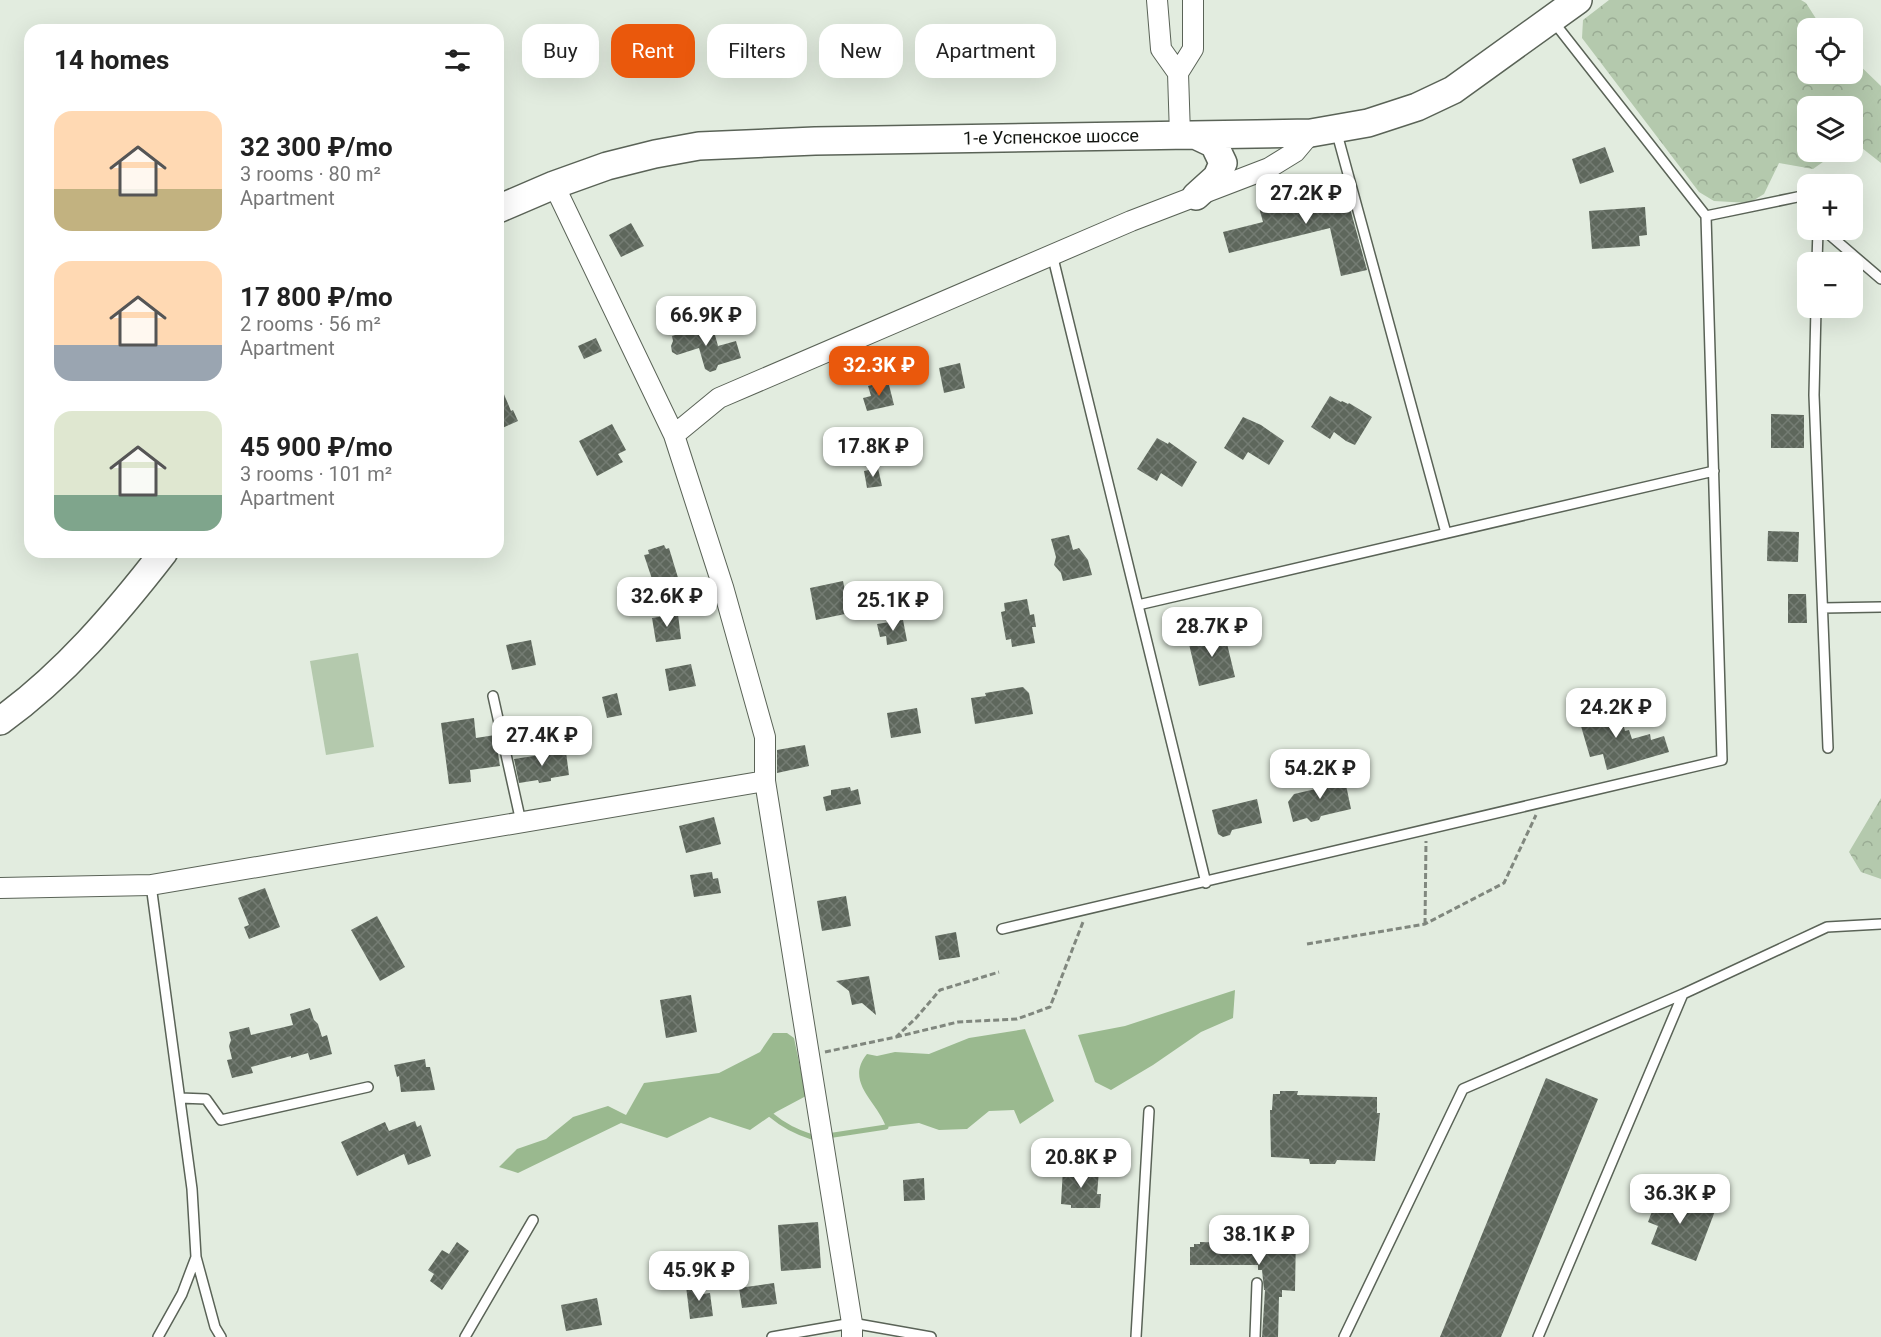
<!DOCTYPE html>
<meta charset="utf-8">
<style>
:root{--surface:#fff;--page:#f2f2f2;--text:#222;--muted:#767676;--accent:#ea580c}
body{margin:0;font-family:Roboto,sans-serif;background:var(--page);color:var(--text);height:100vh;display:flex;flex-direction:column;font-size:22px;white-space:nowrap}
*{box-sizing:border-box;margin:0}
p{font-size:20px;color:var(--muted)}
.icon{flex:none;width:33px;height:33px;fill:none;stroke:currentColor;stroke-width:2;stroke-linecap:round;stroke-linejoin:round}
.map{position:relative;flex:1;overflow:hidden}
.drawer{position:absolute;left:24px;top:24px;width:480px;height:534px;display:flex;flex-direction:column;background:var(--surface);border-radius:18px;box-shadow:0 6px 24px #0002}
.drawer>*{flex:none}
.guide{position:absolute;left:522px;top:24px;width:570px;height:54px;display:flex;gap:12px}
.controls{position:absolute;left:1797px;top:18px;display:grid;gap:12px}
.controls a{display:grid;place-items:center;width:66px;height:66px;border-radius:12px;background:var(--surface);box-shadow:0 6px 24px #0002;font-size:30px}
.price{position:absolute;translate:-50% -51px;padding:0 14px;border-radius:12px;background:#fff;color:#222;font-size:20px;line-height:39px;filter:drop-shadow(0 2px 3px #0008)}
.price::after{content:'';position:absolute;left:50%;top:36px;width:18px;height:14px;margin-left:-9px;background:inherit;clip-path:polygon(0 0,100% 0,50% 100%)}
.price.selected{background:var(--accent);color:#fff}
ul{padding:0;list-style:none}
li{display:flex;align-items:center;gap:18px;height:150px;padding:0 30px}
li span{display:grid;place-items:center;flex:none;width:168px;height:120px;border-radius:18px;color:#555}
li>.icon{margin-inline-start:auto}
span .icon{width:72px;height:72px;fill:#fffc;stroke-width:1}
li b{font-size:26px}
h2{display:flex;justify-content:space-between;align-items:center;height:72px;padding:0 30px;font-size:26px}
.tag{padding:0 21px;border-radius:18px;background:var(--surface);box-shadow:0 6px 24px #0002;font-size:21px;line-height:54px}
.tag.selected{background:var(--accent);color:#fff}
.map>svg:first-child{display:block}
</style>
<div class="map">
<svg width="1881" height="1337" viewBox="0 0 1881 1337">
<defs>
<pattern id="forest-crowns" width="20" height="18" patternUnits="userSpaceOnUse" patternTransform="scale(1.5)"><rect width="20" height="18" fill="#b4c9ad"/><path d="M2 6a3 3 0 1 1 6 0M12 15a3 3 0 1 1 6 0" fill="none" stroke="#9aac94"/></pattern>
<pattern id="building-cross-hatch" width="8" height="8" patternUnits="userSpaceOnUse" patternTransform="scale(1.5)"><rect width="8" height="8" fill="#5e675c"/><path d="M0 0l8 8M0 8l8-8" fill="none" stroke="#747c73"/></pattern>
</defs>
<rect width="100%" height="100%" fill="#e2ecdf"/>
<path fill="url(#forest-crowns)" d="M 1609,0 L 1801,0 L 1806,3 L 1822,28 L 1808,28 L 1808,74 L 1852,74 L 1853,59 L 1881,86 L 1881,163 L 1853,141 L 1852,106 L 1808,106 L 1808,152 L 1837,152 L 1813,169 L 1779,163 L 1764,194 L 1749,203 L 1714,201 L 1699,192 L 1582,38 L 1583,20 Z
M 1881,798 L 1881,879 L 1861,872 L 1849,852 Z"/>
<path fill="#b4c9ad" d="M 358,653 L 374,747 L 326,755 L 310,661 Z"/>
<path fill="#9ab98f" d="M 1235,990 L 1233,1018 L 1201,1032 L 1153,1065 L 1111,1090 L 1095,1082 L 1078,1035 L 1125,1026 Z
M 1025,1029 L 1054,1101 L 1020,1124 L 1014,1110 L 989,1111 L 967,1129 L 939,1130 L 919,1123 L 886,1127 C 878,1102 844,1082 867,1054 L 877,1056 L 895,1052 L 929,1054 L 969,1038 Z
M 773,1033 L 787,1033 L 794,1038 L 806,1096 L 776,1112 L 750,1130 L 710,1117 L 667,1138 L 621,1123 L 518,1173 L 499,1167 L 517,1149 L 546,1139 L 573,1117 L 608,1106 L 626,1115 L 644,1083 L 719,1073 L 760,1052 Z"/>
<g fill="none" stroke-linecap="round" stroke-linejoin="round">
<path stroke="#9ab98f" stroke-width="5" d="M 771,1115 C 784,1126 796,1132 812,1137
M 827,1136 L 886,1127"/>
</g>
<path fill="url(#building-cross-hatch)" d="M 1605,147 L 1614,172 L 1580,184 L 1572,159 Z
M 1343,183 L 1367,270 L 1341,276 L 1330,228 L 1229,253 L 1223,232 L 1263,222 L 1258,204 Z
M 1645,207 L 1647,235 L 1639,236 L 1640,246 L 1592,249 L 1589,211 Z
M 631,223 L 644,246 L 621,257 L 609,235 Z
M 707,325 L 713,328 L 718,346 L 736,341 L 741,358 L 718,365 L 716,370 L 710,372 L 705,369 L 699,348 L 677,355 L 672,352 L 671,346 L 673,341 L 672,336 Z
M 596,338 L 602,351 L 584,359 L 578,346 Z
M 960,363 L 965,388 L 944,393 L 939,368 Z
M 498,380 L 511,411 L 513,410 L 518,421 L 498,430 Z
M 888,381 L 894,405 L 867,411 L 863,398 L 871,396 L 868,386 Z
M 1330,396 L 1341,402 L 1342,401 L 1348,404 L 1349,403 L 1372,417 L 1355,445 L 1346,441 L 1334,432 L 1330,439 L 1311,427 Z
M 1771,414 L 1804,415 L 1804,448 L 1771,448 Z
M 1243,417 L 1261,425 L 1284,441 L 1269,465 L 1248,452 L 1243,460 L 1224,448 Z
M 612,424 L 626,450 L 618,454 L 623,462 L 597,476 L 579,441 Z
M 1157,438 L 1168,444 L 1169,442 L 1197,462 L 1182,487 L 1161,473 L 1157,481 L 1137,469 Z
M 878,468 L 882,486 L 867,488 L 864,471 Z
M 1768,531 L 1799,532 L 1798,562 L 1767,561 Z
M 1069,535 L 1073,550 L 1079,548 L 1088,560 L 1092,575 L 1063,581 L 1061,573 L 1054,565 L 1056,557 L 1051,539 Z
M 664,545 L 666,549 L 669,548 L 679,581 L 655,588 L 644,555 L 649,554 L 648,550 Z
M 843,581 L 850,613 L 816,620 L 810,588 Z
M 1788,594 L 1806,594 L 1807,623 L 1788,623 Z
M 1027,599 L 1030,615 L 1034,614 L 1036,627 L 1032,627 L 1035,643 L 1012,647 L 1011,639 L 1006,640 L 1001,612 L 1005,611 L 1004,603 Z
M 678,614 L 681,639 L 656,642 L 652,618 Z
M 903,620 L 907,641 L 887,645 L 886,636 L 880,637 L 877,624 Z
M 1224,631 L 1235,677 L 1199,686 L 1188,640 Z
M 531,640 L 536,665 L 512,670 L 506,645 Z
M 691,664 L 696,686 L 669,691 L 665,669 Z
M 1023,687 L 1029,693 L 1033,714 L 975,724 L 971,698 L 986,696 L 985,693 Z
M 617,693 L 622,715 L 607,718 L 602,697 Z
M 1601,702 L 1606,720 L 1621,716 L 1625,731 L 1629,730 L 1632,739 L 1650,734 L 1651,740 L 1664,736 L 1669,752 L 1607,770 L 1603,754 L 1590,757 L 1576,709 Z
M 917,708 L 921,733 L 891,738 L 887,713 Z
M 474,718 L 476,738 L 495,735 L 500,766 L 470,770 L 471,782 L 449,784 L 441,723 Z
M 805,745 L 809,766 L 777,773 L 777,750 Z
M 560,752 L 566,752 L 569,775 L 551,778 L 551,781 L 539,783 L 538,780 L 519,783 L 514,759 Z
M 1333,772 L 1337,787 L 1346,785 L 1351,809 L 1321,816 L 1319,820 L 1311,822 L 1307,818 L 1293,822 L 1288,802 L 1294,794 L 1320,788 L 1318,776 Z
M 850,787 L 851,791 L 858,789 L 861,804 L 826,811 L 823,797 L 831,795 L 831,790 Z
M 1257,799 L 1262,823 L 1232,830 L 1230,835 L 1223,837 L 1218,834 L 1212,810 Z
M 714,817 L 721,844 L 686,853 L 679,826 Z
M 712,872 L 713,879 L 718,878 L 721,893 L 694,897 L 690,875 Z
M 265,888 L 280,927 L 249,939 L 244,927 L 249,925 L 238,898 Z
M 846,896 L 851,926 L 822,931 L 817,901 Z
M 377,916 L 405,967 L 380,981 L 351,930 Z
M 956,932 L 960,957 L 939,960 L 935,936 Z
M 869,976 L 870,981 L 876,1015 L 862,1003 L 852,1005 L 849,991 L 836,981 Z
M 691,995 L 697,1032 L 666,1038 L 660,1000 Z
M 310,1008 L 314,1020 L 318,1024 L 322,1037 L 327,1035 L 332,1054 L 310,1060 L 308,1053 L 291,1058 L 291,1056 L 251,1067 L 253,1073 L 232,1078 L 227,1060 L 232,1059 L 229,1046 L 231,1040 L 229,1032 L 249,1027 L 251,1035 L 293,1025 L 290,1014 Z
M 425,1059 L 426,1067 L 430,1067 L 435,1090 L 401,1092 L 399,1076 L 397,1077 L 394,1065 Z
M 1546,1078 L 1598,1099 L 1501,1337 L 1440,1337 Z
M 1280,1091 L 1298,1091 L 1297,1095 L 1377,1097 L 1377,1113 L 1380,1113 L 1375,1161 L 1337,1160 L 1335,1164 L 1310,1164 L 1309,1159 L 1271,1157 L 1270,1110 L 1272,1110 L 1273,1094 L 1280,1094 Z
M 415,1121 L 417,1127 L 421,1125 L 431,1156 L 408,1165 L 404,1154 L 357,1176 L 341,1142 L 385,1122 L 389,1131 Z
M 1063,1168 L 1099,1171 L 1097,1194 L 1101,1194 L 1100,1208 L 1071,1208 L 1071,1205 L 1061,1204 Z
M 924,1178 L 925,1200 L 904,1201 L 903,1180 Z
M 1660,1190 L 1715,1211 L 1696,1261 L 1651,1244 L 1658,1226 L 1648,1222 Z
M 818,1222 L 821,1268 L 781,1271 L 778,1225 Z
M 1267,1224 L 1284,1224 L 1283,1231 L 1296,1232 L 1295,1291 L 1282,1290 L 1282,1297 L 1279,1297 L 1278,1337 L 1262,1337 L 1265,1290 L 1264,1290 L 1262,1270 L 1258,1270 L 1258,1265 L 1190,1265 L 1190,1247 L 1194,1247 L 1194,1244 L 1200,1244 L 1200,1242 L 1259,1244 L 1260,1236 L 1263,1237 L 1263,1231 L 1267,1231 Z
M 457,1242 L 469,1251 L 442,1290 L 430,1281 L 434,1274 L 428,1270 L 442,1250 L 449,1254 Z
M 774,1283 L 777,1304 L 742,1308 L 739,1288 Z
M 702,1284 L 703,1294 L 710,1293 L 713,1316 L 690,1319 L 686,1286 Z
M 597,1298 L 602,1325 L 566,1331 L 561,1305 Z"/>
<g fill="none" stroke-linecap="round" stroke-linejoin="round">
<g stroke="#5a6357" stroke-width="12">
<path id="service" d="M 1553,21 L 1706,216 L 1802,196 L 1808,206
M 1336,130 L 1446,533
M 1824,230 L 1881,279
M 1052,254 L 1206,883
M 1817,262 L 1818,230
M 1816,308 L 1814,395 L 1828,748
M 1138,605 L 1714,471
M 1823,608 L 1881,607
M 493,696 L 521,822
M 151,885 L 192,1189 L 196,1257 L 182,1294 L 158,1337
M 1002,929 L 1722,760 L 1706,216
M 1683,994 L 1827,927 L 1881,924
M 180,1098 L 206,1099 L 221,1120 L 368,1087
M 196,1257 L 215,1327 L 221,1337
M 465,1337 L 533,1220
M 772,1337 L 852,1323 L 931,1337
M 1136,1337 L 1149,1111
M 1255,1337 L 1257,1283
M 1344,1337 L 1463,1089 L 1683,994 L 1538,1337"/>
</g>
<g stroke="#5a6357" stroke-width="22">
<path id="minor" d="M 1157,0 L 1161,49 L 1178,73
M 1180,135 L 1178,73 L 1193,49 L 1193,0
M 674,435 L 719,398 L 1131,221 L 1269,168 L 1295,152 L 1311,133
M 765,781 L 852,1323 L 852,1337
M 0,888 L 151,885 L 765,781 L 765,737 L 723,587 L 674,435 L 554,185"/>
</g>
<g stroke="#5a6357" stroke-width="30">
<path id="secondary" d="M 1195,135 L 1214,144 L 1223,163 L 1217,177 L 1196,196
M 498,209 L 554,185 L 607,166 L 655,154 L 699,146 L 815,141 L 1311,133 L 1368,123 L 1417,107 L 1453,90 L 1578,0
M 0,721 C 64,675 116,614 164,552"/>
</g>
<path stroke="#80877e" stroke-width="3" stroke-dasharray="6 3" stroke-linecap="butt" d="M 1425,924 L 1426,841
M 1307,944 L 1425,924 L 1504,883 L 1536,815
M 896,1037 L 958,1022 L 1017,1019 L 1050,1007 L 1083,922
M 825,1052 L 896,1037 L 916,1018 L 940,990 L 999,972"/>
<use href="#service" stroke="#fff" stroke-width="9"/>
<use href="#minor" stroke="#fff" stroke-width="20"/>
<use href="#secondary" stroke="#fff" stroke-width="27"/>
</g>
<g text-anchor="middle" stroke-width="6" stroke-linejoin="round" paint-order="stroke">
<g font-size="18" fill="#131611" stroke="#fff">
<text transform="translate(1051 137) rotate(-1)" y="6">1-е Успенское шоссе</text>
</g>
</g>
</svg>
<div class="controls">
<a><svg class="icon" aria-label="locate" viewBox="0 0 24 24"><circle cx="12" cy="12" r="6"/><path d="M12 2v4M12 18v4M2 12h4M18 12h4"/></svg></a>
<a><svg class="icon" aria-label="layers" viewBox="0 0 24 24"><path d="M12 4l9 5-9 5-9-5zM3 14l9 5 9-5"/></svg></a>
<a>+</a>
<a>−</a>
</div>
<b class="price" style="left:1306px;top:225px">27.2K ₽</b>
<b class="price" style="left:706px;top:347px">66.9K ₽</b>
<b class="price selected" style="left:879px;top:397px">32.3K ₽</b>
<b class="price" style="left:873px;top:478px">17.8K ₽</b>
<b class="price" style="left:667px;top:628px">32.6K ₽</b>
<b class="price" style="left:893px;top:632px">25.1K ₽</b>
<b class="price" style="left:1212px;top:658px">28.7K ₽</b>
<b class="price" style="left:1616px;top:739px">24.2K ₽</b>
<b class="price" style="left:542px;top:767px">27.4K ₽</b>
<b class="price" style="left:1320px;top:800px">54.2K ₽</b>
<b class="price" style="left:1081px;top:1189px">20.8K ₽</b>
<b class="price" style="left:1680px;top:1225px">36.3K ₽</b>
<b class="price" style="left:1259px;top:1266px">38.1K ₽</b>
<b class="price" style="left:699px;top:1302px">45.9K ₽</b>
<div class="guide">
<a class="tag">Buy</a>
<a class="tag selected">Rent</a>
<a class="tag">Filters</a>
<a class="tag">New</a>
<a class="tag">Apartment</a>
</div>
<section class="drawer">
<h2>14 homes<svg class="icon" aria-label="filters" viewBox="0 0 24 24"><path d="M4 7h16M4 17h16"/><circle cx="9" cy="7" r="2"/><circle cx="15" cy="17" r="2"/></svg></h2>
<ul>
<li><span style="background:linear-gradient(#ffd9b3 65%,#c2b280 0)"><svg class="icon" aria-label="home" viewBox="0 0 24 24"><path d="M3 11l9-7 9 7M6 9v11h12V9"/></svg></span><div><b>32 300 ₽/mo</b><p>3 rooms · 80 m²</p><p>Apartment</p></div></li>
<li><span style="background:linear-gradient(#ffd9b3 70%,#9aa5b1 0)"><svg class="icon" aria-label="home" viewBox="0 0 24 24"><path d="M3 11l9-7 9 7M6 9v11h12V9"/></svg></span><div><b>17 800 ₽/mo</b><p>2 rooms · 56 m²</p><p>Apartment</p></div></li>
<li><span style="background:linear-gradient(#dfe7d0 70%,#7fa58c 0)"><svg class="icon" aria-label="home" viewBox="0 0 24 24"><path d="M3 11l9-7 9 7M6 9v11h12V9"/></svg></span><div><b>45 900 ₽/mo</b><p>3 rooms · 101 m²</p><p>Apartment</p></div></li>
</ul>
</section>
</div>
